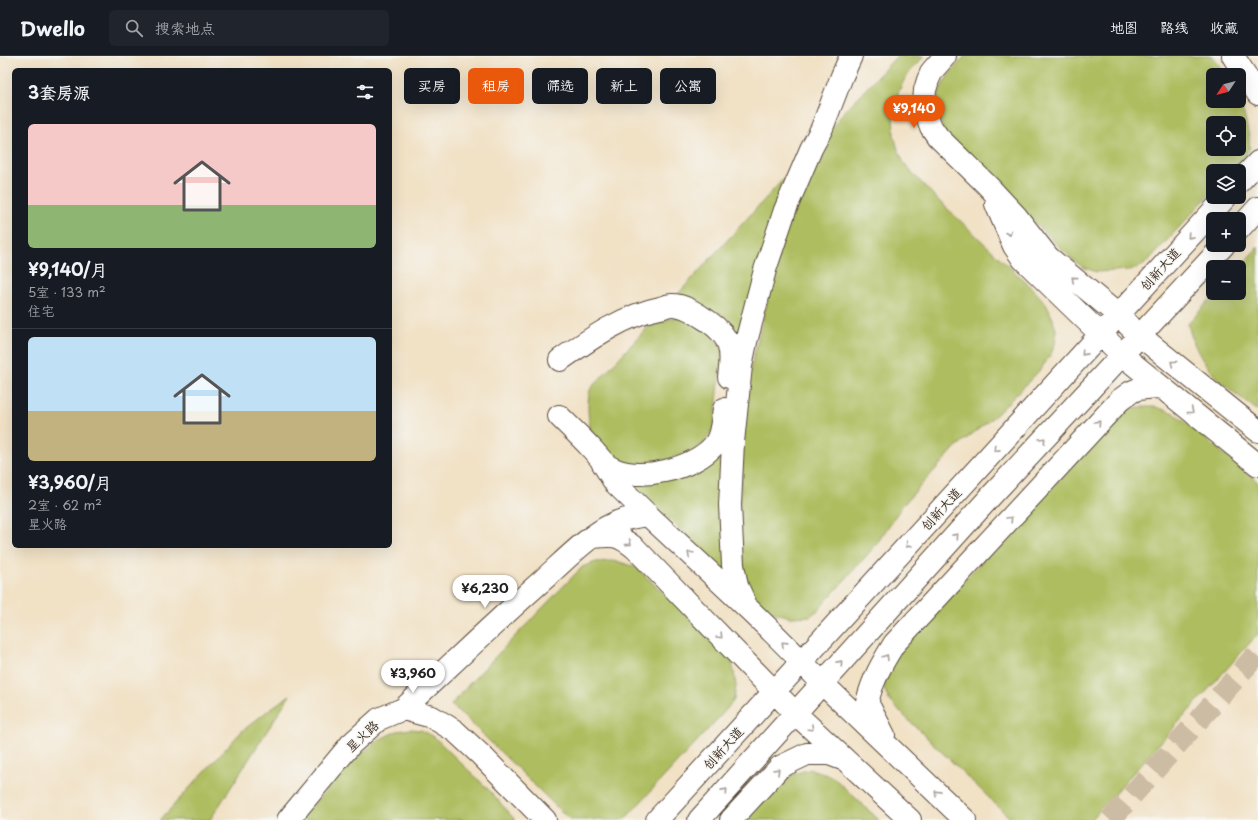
<!DOCTYPE html>
<html lang="zh">
<meta charset="utf-8">
<style>
:root{--surface:#171b24;--page:#20242c;--text:#f1f3f6;--muted:#9ea1a6;--line:#363941;--accent:#ea580c}
body{margin:0;font-family:"Playpen Sans","LXGW WenKai TC",sans-serif;background:var(--page);color:var(--text);height:100vh;display:flex;flex-direction:column;font-size:15px;white-space:nowrap}
*{box-sizing:border-box;margin:0}
p{font-size:13px;color:var(--muted)}
.icon{flex:none;width:22px;height:22px;fill:none;stroke:currentColor;stroke-width:2;stroke-linecap:round;stroke-linejoin:round}
.map{position:relative;flex:1;overflow:hidden}
.sheet{position:absolute;left:12px;top:12px;width:380px;height:480px;display:flex;flex-direction:column;background:var(--surface);border-radius:6px;box-shadow:0 4px 16px #0002}
.sheet>*{flex:none}
.top-card{position:absolute;left:404px;top:12px;width:380px;height:36px;display:flex;gap:8px}
.needle{width:26px;rotate:234deg}
.tools{position:absolute;left:1206px;top:12px;display:grid;gap:8px}
.tools a{display:grid;place-items:center;width:40px;height:40px;border-radius:6px;background:var(--surface);box-shadow:0 4px 16px #0002;font-size:20px}
.price{position:absolute;translate:-50% -34px;padding:0 9px;border-radius:14px;background:#fff;color:#222;font-size:13px;line-height:26px;filter:drop-shadow(0 1px 2px #0008)}
.price::after{content:'';position:absolute;left:50%;top:24px;width:12px;height:9px;margin-left:-6px;background:inherit;clip-path:polygon(0 0,100% 0,50% 100%)}
.price.current{background:var(--accent);color:#fff}
ul{padding:0;list-style:none}
li{display:grid;align-content:center;gap:8px;height:212px;padding:0 16px}
li+li{border-top:1px solid var(--line)}
li span{display:grid;place-items:center;height:124px;border-radius:6px;color:#555}
li>.icon{margin-inline-start:auto}
span .icon{width:72px;height:72px;fill:#fffc;stroke-width:1}
li b{font-size:17px}
h2{display:flex;justify-content:space-between;align-items:center;height:48px;padding:0 16px;font-size:17px}
.chip{padding:0 14px;border-radius:6px;background:var(--surface);box-shadow:0 4px 16px #0002;font-size:14px;line-height:36px}
.chip.current{background:var(--accent);color:#fff}
header{display:flex;align-items:center;gap:24px;box-sizing:border-box;height:56px;padding:0 20px;background:var(--surface);border-bottom:1px solid var(--line)}
header strong{font-size:19px}
nav{display:flex;gap:22px;margin-inline-start:auto;font-size:14px}
.search{width:280px;height:36px;background:var(--page);display:flex;align-items:center;gap:10px;box-sizing:border-box;padding:0 14px;border-radius:6px;color:var(--muted);font-size:15px}
.map>svg:first-child{display:block}
</style>
<header>
<strong>Dwello</strong>
<div class="search"><svg class="icon" aria-label="search" viewBox="0 0 24 24"><circle cx="10" cy="10" r="6"/><path d="M15 15l6 6"/></svg>搜索地点</div>
<nav><a>地图</a><a>路线</a><a>收藏</a></nav>
</header>
<div class="map">
<svg width="1258" height="764" viewBox="0 0 1258 764">
<rect width="100%" height="100%" fill="#f6f6f2"/>
<filter id="ink" filterUnits="userSpaceOnUse"><feTurbulence type="fractalNoise" baseFrequency=".025" numOctaves="2"/><feDisplacementMap in="SourceGraphic" scale="8" xChannelSelector="R" yChannelSelector="G"/><feConvolveMatrix kernelMatrix="1 2 1 2 8 2 1 2 1" color-interpolation-filters="sRGB"/></filter>
<filter id="wash" filterUnits="userSpaceOnUse"><feTurbulence type="fractalNoise" baseFrequency=".012" numOctaves="4" result="noise"/><feDisplacementMap in="SourceGraphic" scale="16" xChannelSelector="R" yChannelSelector="G"/><feGaussianBlur stdDeviation="0.9" result="paint"/><feColorMatrix in="noise" values="0 0 0 0 0 0 0 0 0 0 0 0 0 0 0 0 0 1.4 0 .05"/><feComposite in="paint" operator="in"/></filter>
<g filter="url(#wash)">
<rect width="100%" height="100%" fill="#f1e1c5"/>
<path fill="#adbd5f" stroke="#74743e" fill-rule="evenodd" d="M 897,0 L 924,0 L 909,17 L 903,26 L 898,37 L 893,56 L 894,79 L 898,94 L 904,107 L 916,121 L 938,144 L 1034,234 L 1046,248 L 1053,263 L 1056,274 L 1055,288 L 1051,298 L 1045,307 L 1038,316 L 997,358 L 955,392 L 902,450 L 876,489 L 817,555 L 810,560 L 790,561 L 763,553 L 749,539 L 738,482 L 746,331 L 784,178 L 827,78 L 843,57 Z
M 965,0 L 1213,0 L 1226,19 L 1213,19 L 1213,45 L 1239,45 L 1239,41 C 1242,52 1252,84 1249,93 C 1245,102 1238,108 1231,115 L 1213,115 L 1213,135 L 1144,209 L 1131,214 L 1096,216 L 1083,211 L 1073,204 L 946,80 C 929,41 939,29 965,0 ZM 1213,67 L 1239,67 L 1239,93 L 1213,93 Z
M 797,108 L 740,285 L 698,250 L 678,238 Z
M 1258,191 L 1258,355 C 1223,328 1199,314 1188,268 L 1216,237 L 1239,237 L 1239,212 Z
M 681,260 L 703,268 L 723,293 L 714,371 L 704,387 L 690,397 L 650,408 L 618,407 C 612,401 595,385 592,379 C 588,370 586,340 591,332 L 648,271 L 662,265 Z
M 1138,351 L 1156,351 L 1174,357 L 1258,426 L 1258,578 L 1091,764 L 1012,764 L 890,646 L 885,635 L 884,628 L 900,592 L 1125,354 Z
M 723,393 L 727,518 L 627,423 Z
M 611,505 L 620,506 L 637,512 L 723,594 L 731,603 L 734,616 L 736,630 L 734,644 L 725,655 L 624,764 L 570,764 L 464,660 L 451,649 L 471,626 L 582,511 L 596,506 Z
M 290,639 L 210,764 L 160,764 L 241,676 L 270,653 Z
M 410,673 L 421,674 L 433,680 L 490,735 L 515,764 L 299,764 L 353,705 L 378,684 L 397,675 Z
M 811,713 L 833,721 L 879,764 L 742,764 L 784,722 L 800,716 Z"/>
</g>
<g filter="url(#ink)">
<g fill="none" stroke-linecap="round" stroke-linejoin="round">
<path stroke="#cdbca4" stroke-width="22" stroke-dasharray="22 11" stroke-linecap="butt" d="M 1110,764 L 1258,597"/>
<g stroke="#564537" stroke-width="24">
<path id="minor" d="M 945,0 L 932,15 L 928,24 L 925,34 L 924,46 L 927,60 L 931,71 L 938,81 L 987,129 L 1016,160 L 1048,201 L 1118,259 L 1139,279 L 1258,375
M 1233,0 L 1258,38
M 1239,126 L 1258,106
M 996,148 L 1014,190 L 1023,203 L 1122,299 L 1258,409
M 1239,173 L 1258,152
M 560,304 C 590,283 624,259 660,252 C 664,251 668,249 672,249 C 685,249 697,258 708,265 C 731,281 733,294 729,321
M 559,360 C 570,371 581,381 591,392 C 597,398 602,406 608,410 C 635,428 696,413 715,388 C 722,378 722,364 724,353
M 602,406 L 615,427 L 648,459
M 592,481 C 614,479 617,478 635,492 L 795,657 L 910,764
M 745,547 L 737,530 L 733,509 L 730,449 L 733,386 L 741,310 L 746,286 L 765,214 L 785,154 L 811,93 L 822,72 L 842,20 L 851,0
M 403,653 C 450,610 496,565 544,523 C 564,505 589,479 613,468 C 624,462 636,461 648,459 C 707,514 767,568 822,627 L 965,764
M 884,679 L 867,646 C 873,623 881,609 894,588 L 1120,344 L 1131,336 L 1138,333 L 1155,331 L 1163,332 L 1171,339
M 288,764 L 351,688 L 379,663 L 403,653 L 432,661 L 455,675 L 481,699 L 545,764
M 657,764 L 1226,141
M 699,764 L 991,440 L 1224,189
M 731,764 L 780,711 L 807,698 L 829,698 L 845,704"/>
</g>
<use href="#minor" stroke="#fff" stroke-width="22"/>
</g>
<defs><path id="oneway-chevron" d="M-2-3.5L2.5 0L-2 3.5" fill="none" stroke-width="1.6" stroke-linecap="round" stroke-linejoin="round"/></defs>
<g stroke="#a79f9a">
<use href="#oneway-chevron" transform="translate(1009 177) rotate(67)"/>
<use href="#oneway-chevron" transform="translate(1190 180) rotate(132)"/>
<use href="#oneway-chevron" transform="translate(1074 223) rotate(-140)"/>
<use href="#oneway-chevron" transform="translate(1084 297) rotate(132)"/>
<use href="#oneway-chevron" transform="translate(1173 307) rotate(-141)"/>
<use href="#oneway-chevron" transform="translate(1191 355) rotate(39)"/>
<use href="#oneway-chevron" transform="translate(1098 367) rotate(-47)"/>
<use href="#oneway-chevron" transform="translate(1043 384) rotate(-47)"/>
<use href="#oneway-chevron" transform="translate(996 393) rotate(132)"/>
<use href="#oneway-chevron" transform="translate(1010 463) rotate(-47)"/>
<use href="#oneway-chevron" transform="translate(956 480) rotate(-48)"/>
<use href="#oneway-chevron" transform="translate(629 487) rotate(37)"/>
<use href="#oneway-chevron" transform="translate(908 489) rotate(132)"/>
<use href="#oneway-chevron" transform="translate(690 498) rotate(-137)"/>
<use href="#oneway-chevron" transform="translate(720 580) rotate(46)"/>
<use href="#oneway-chevron" transform="translate(784 588) rotate(-136)"/>
<use href="#oneway-chevron" transform="translate(886 601) rotate(-58)"/>
<use href="#oneway-chevron" transform="translate(840 607) rotate(-48)"/>
<use href="#oneway-chevron" transform="translate(811 672) rotate(43)"/>
<use href="#oneway-chevron" transform="translate(777 715) rotate(-44)"/>
<use href="#oneway-chevron" transform="translate(725 735) rotate(-48)"/>
<use href="#oneway-chevron" transform="translate(937 737) rotate(-136)"/>
</g>
</g>
<g text-anchor="middle" stroke-width="3" stroke-linejoin="round" paint-order="stroke">
<g font-size="13" fill="#3b2a1e" stroke="#f6f6f2">
<text transform="translate(1160 213) rotate(-48)" y="5">创新大道</text>
<text transform="translate(941 453) rotate(-48)" y="5">创新大道</text>
<text transform="translate(362 680) rotate(-43)" y="5">星火路</text>
<text transform="translate(723 692) rotate(-48)" y="5">创新大道</text>
</g>
</g>
</svg>
<div class="tools">
<a><svg class="needle" viewBox="-14 -14 28 28"><path d="M0-13l5 13h-10z" fill="#e53935"/><path d="M0 13l5-13h-10z" fill="#9ea1a6"/></svg></a>
<a><svg class="icon" aria-label="locate" viewBox="0 0 24 24"><circle cx="12" cy="12" r="6"/><path d="M12 2v4M12 18v4M2 12h4M18 12h4"/></svg></a>
<a><svg class="icon" aria-label="layers" viewBox="0 0 24 24"><path d="M12 4l9 5-9 5-9-5zM3 14l9 5 9-5"/></svg></a>
<a>+</a>
<a>−</a>
</div>
<b class="price current" style="left:914px;top:73px">¥9,140</b>
<b class="price" style="left:485px;top:553px">¥6,230</b>
<b class="price" style="left:413px;top:638px">¥3,960</b>
<div class="top-card">
<a class="chip">买房</a>
<a class="chip current">租房</a>
<a class="chip">筛选</a>
<a class="chip">新上</a>
<a class="chip">公寓</a>
</div>
<section class="sheet">
<h2>3套房源<svg class="icon" aria-label="filters" viewBox="0 0 24 24"><path d="M4 7h16M4 17h16"/><circle cx="9" cy="7" r="2"/><circle cx="15" cy="17" r="2"/></svg></h2>
<ul>
<li><span style="background:linear-gradient(#f6c9c9 65%,#8fb573 0)"><svg class="icon" aria-label="home" viewBox="0 0 24 24"><path d="M3 11l9-7 9 7M6 9v11h12V9"/></svg></span><div><b>¥9,140/月</b><p>5室 · 133 m²</p><p>住宅</p></div></li>
<li><span style="background:linear-gradient(#bfe0f5 60%,#c2b280 0)"><svg class="icon" aria-label="home" viewBox="0 0 24 24"><path d="M3 11l9-7 9 7M6 9v11h12V9"/></svg></span><div><b>¥3,960/月</b><p>2室 · 62 m²</p><p>星火路</p></div></li>
</ul>
</section>
</div>
